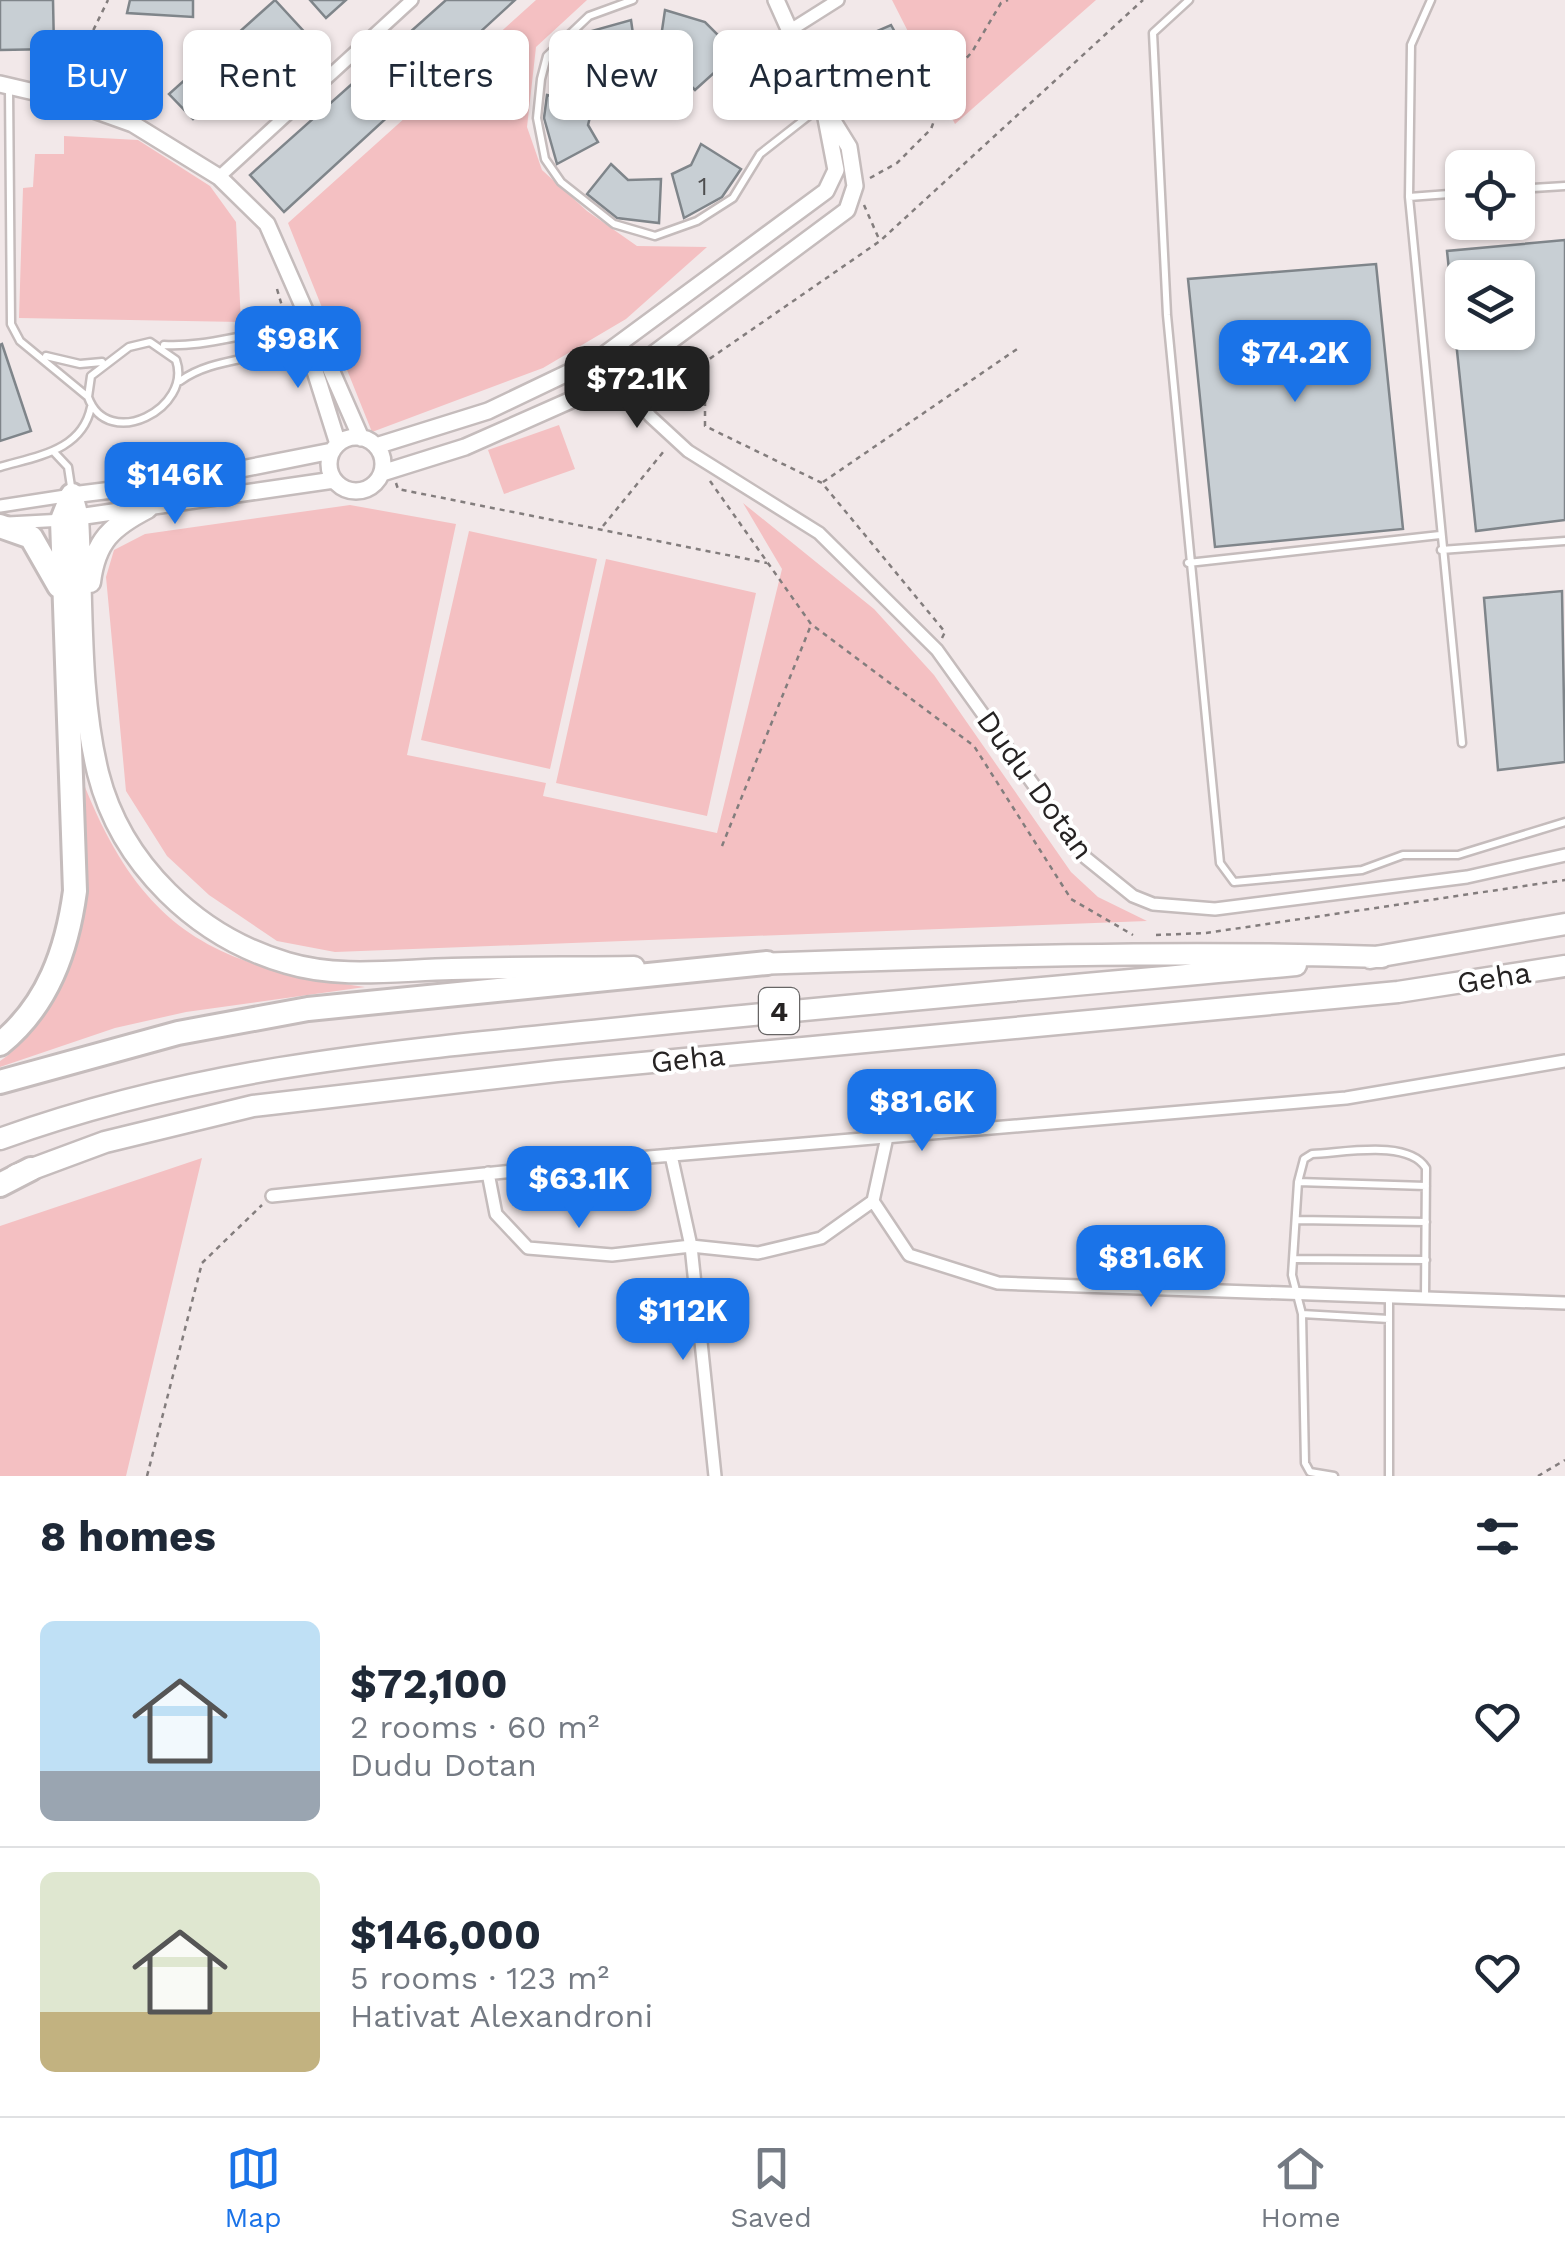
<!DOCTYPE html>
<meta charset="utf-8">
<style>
:root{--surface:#fff;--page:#f2f2f3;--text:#1f2937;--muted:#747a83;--line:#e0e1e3;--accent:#1a73e8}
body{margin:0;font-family:"Work Sans",sans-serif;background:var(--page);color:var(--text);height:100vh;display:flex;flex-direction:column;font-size:38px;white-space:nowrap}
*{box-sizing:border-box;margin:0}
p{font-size:32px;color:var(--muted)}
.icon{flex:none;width:55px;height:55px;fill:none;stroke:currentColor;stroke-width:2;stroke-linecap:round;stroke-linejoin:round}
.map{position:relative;height:1476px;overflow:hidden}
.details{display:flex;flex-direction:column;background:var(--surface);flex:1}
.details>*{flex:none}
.banner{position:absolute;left:30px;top:30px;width:1000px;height:90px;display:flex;gap:20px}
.tools{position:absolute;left:1445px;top:150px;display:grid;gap:20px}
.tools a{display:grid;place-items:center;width:90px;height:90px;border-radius:15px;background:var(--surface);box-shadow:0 2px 8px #0004;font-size:50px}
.price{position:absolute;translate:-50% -85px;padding:0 22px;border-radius:20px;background:var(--accent);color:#fff;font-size:32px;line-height:65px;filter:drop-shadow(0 2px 5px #0008)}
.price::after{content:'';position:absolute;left:50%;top:60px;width:30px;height:22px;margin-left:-15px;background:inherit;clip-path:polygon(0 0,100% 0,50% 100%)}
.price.current{background:#222;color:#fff}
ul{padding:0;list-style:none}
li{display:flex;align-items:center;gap:30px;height:250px;padding:0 40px}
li+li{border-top:2px solid var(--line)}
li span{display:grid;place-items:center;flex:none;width:280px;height:200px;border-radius:15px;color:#555}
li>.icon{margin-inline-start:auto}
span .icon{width:120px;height:120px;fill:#fffc;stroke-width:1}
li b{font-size:42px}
h2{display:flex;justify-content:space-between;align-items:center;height:120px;padding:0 40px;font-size:42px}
.chip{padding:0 35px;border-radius:15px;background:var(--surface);box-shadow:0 2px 8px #0004;font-size:35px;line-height:90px}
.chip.current{background:var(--accent);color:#fff}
.dock{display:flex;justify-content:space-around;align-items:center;height:140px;border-top:2px solid var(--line);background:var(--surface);font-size:28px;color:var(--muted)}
.dock a{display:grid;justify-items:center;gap:5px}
.dock .current{color:var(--accent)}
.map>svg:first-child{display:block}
</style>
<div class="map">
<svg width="1565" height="1476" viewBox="0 0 1565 1476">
<rect width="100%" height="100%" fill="#f2e8e9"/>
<path fill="#f4c0c2" d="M 536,0 L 587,0 L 536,47 L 527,127 L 542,170 L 587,211 L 637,246 L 707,247 L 626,319 L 543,368 L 372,432 L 288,223 Z
M 892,0 L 1096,0 L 955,124 Z
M 64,136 L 138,140 L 210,186 L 236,222 L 241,322 L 19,318 L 23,188 L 33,187 L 35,154 L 64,154 Z
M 559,425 L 575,469 L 504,494 L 488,450 Z
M 743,503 L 874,609 L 934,675 L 1071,872 L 1098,897 L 1147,921 L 335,952 L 277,941 L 209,895 L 167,856 L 126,791 L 106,577 L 114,550 L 145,534 L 350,505 L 456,524 L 407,755 L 546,783 L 543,796 L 717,833 L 782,569 Z
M 469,531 L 597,559 L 550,769 L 421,740 Z
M 606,559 L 756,593 L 707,816 L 556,783 Z
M 85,787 C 144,933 217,967 365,987 L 186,1012 L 115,1028 L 0,1067 L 0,1061 C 13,1053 22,1040 33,1028 C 95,960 87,873 85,787 Z
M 202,1158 L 126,1476 L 0,1476 L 0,1226 Z"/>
<path fill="#c8cfd4" stroke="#7f858a" stroke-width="2.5" d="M 0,0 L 53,0 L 54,49 L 0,50 Z
M 130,0 L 193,0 L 193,17 L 127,13 Z
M 275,0 L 309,37 L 271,71 L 237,34 Z
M 310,0 L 346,0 L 326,18 Z
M 446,0 L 515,0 L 284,212 L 250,175 Z
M 665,10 L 705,22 L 736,53 L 695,90 L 677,72 L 656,71 Z
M 631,20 L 638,69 L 616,68 L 603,92 L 559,64 L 588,32 Z
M 891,25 L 924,84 L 870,109 L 833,50 Z
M 207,60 L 230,85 L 193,119 L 169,94 Z
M 547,95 L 593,105 L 588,125 L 598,142 L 557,164 L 544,118 Z
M 701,144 L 741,169 L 722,197 L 684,218 L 672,174 L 691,165 Z
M 611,164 L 628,180 L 661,179 L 659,223 L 617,218 L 587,194 Z
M 1565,240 L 1565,520 L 1476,531 L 1455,332 L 1518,332 L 1518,278 L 1462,278 L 1462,318 L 1454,318 L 1447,251 Z
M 1376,264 L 1403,529 L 1215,547 L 1188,279 Z
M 2,344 L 31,431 L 0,441 L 0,345 Z
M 1562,591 L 1565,762 L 1498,770 L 1484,598 Z"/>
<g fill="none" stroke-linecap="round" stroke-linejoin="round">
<g stroke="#c5bcbc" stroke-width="11">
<path id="service" d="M 633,0 L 589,16 L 547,56 L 541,79 L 537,118 L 545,159 L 561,182 L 614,224 L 655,236 L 697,221 L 733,198 L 760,154 L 820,107
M 1189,0 L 1153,33 L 1167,315 L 1220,863 L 1234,882 L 1362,870 L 1403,855 L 1458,855 L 1565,822
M 1431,0 L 1411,45 L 1409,197 L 1462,193
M 9,89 L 11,324 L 20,341 L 88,397
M 1518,189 L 1565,186
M 1409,197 L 1462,743
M 150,342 L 176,360 C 193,408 108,452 88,397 L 91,376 L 129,347 Z
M 164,345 C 214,348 261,325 310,331
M 46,356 L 80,364 L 102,362
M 180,381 C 217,354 270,363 306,335
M 53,451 L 68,467 L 72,493
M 0,467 C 37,456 82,451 91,407
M 1441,550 L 1565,541
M 1188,563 L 1440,535
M 1298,1182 L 1426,1186
M 1297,1220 L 1426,1222
M 1296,1259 L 1426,1260
M 1302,1314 L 1389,1319
M 1334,1476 L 1310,1472 L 1305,1463 L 1302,1314 L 1292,1275 L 1298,1182 L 1304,1159 L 1312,1154 C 1343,1153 1408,1139 1426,1168 L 1425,1298
M 1389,1476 L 1389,1297"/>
</g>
<g stroke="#c5bcbc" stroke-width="16">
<path id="minor" d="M 789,31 L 838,0
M 219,177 L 412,0
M 621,378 L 650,416 L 688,451 L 819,533 L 937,650 L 1086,858 L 1133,896 L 1153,904 L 1215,909 L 1467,877 L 1565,855
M 0,506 L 72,495
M 8,523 L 64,520
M 887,1137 L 873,1201 L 909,1255 L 998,1283 L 1565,1303
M 671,1155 L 691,1246 L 758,1253 L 821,1238 L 873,1201
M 488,1173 L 496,1214 L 528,1248 L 612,1255 L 691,1246 L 715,1476
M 272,1196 L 649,1157 L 1346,1098 L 1565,1061"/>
</g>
<g stroke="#c5bcbc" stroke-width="20">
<path id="tertiary" d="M 0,84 L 60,98 L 133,124 L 219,177 L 267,224 L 361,438
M 311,331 L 309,352 L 338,444
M329 464a27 27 0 1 1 54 0a27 27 0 1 1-54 0Z
M 376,446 L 488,411 L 601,357 L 826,191 L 836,170 L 825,113
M 382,473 L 465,447 L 621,378 L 847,210 L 855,186 L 849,147 L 823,105 L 776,0
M 72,495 L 176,482 L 332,451
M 78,517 L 334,480"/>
</g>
<g stroke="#c5bcbc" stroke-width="25">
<path id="trunk" d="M 72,495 L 78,517 C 83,601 78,691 98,773 C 121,864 197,937 287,963 C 340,979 398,970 452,969 C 513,967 573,968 634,967
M 90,582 C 95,541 112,526 147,508
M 1370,958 L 1565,924
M 753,964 C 963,957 1172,950 1382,957
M 0,1139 C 199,1067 393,1051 602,1030 C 833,1006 1065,986 1296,965
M 16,1175 L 105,1142 L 253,1106 L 557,1071 L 1398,992 L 1565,966"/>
</g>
<g stroke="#c5bcbc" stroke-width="28">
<path id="motorway" d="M 0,526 L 31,537 L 59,586
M 0,1044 C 48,1005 67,950 75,891 L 62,520 L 72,495
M 0,1082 L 178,1033 L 308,1009 L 767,963
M 0,1185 L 31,1169"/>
</g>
<path stroke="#837d7d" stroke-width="2.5" stroke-dasharray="5 5" stroke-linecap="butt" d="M 67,84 L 108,0
M 870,178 L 897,163 L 931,129 L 951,75 L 972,52 L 1001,3 L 1008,0
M 864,205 L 879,239
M 277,289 L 286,320
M 710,481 L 811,624 L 974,746 L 1071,899 L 1133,935
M 823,482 L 1020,347
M 396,483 L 398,489 L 767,563
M 603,526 L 664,451
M 942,638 L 945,632 L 822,483 L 705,426 L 705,362 L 880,241 L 1143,0
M 722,846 L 811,625
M 1156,935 L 1206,933 L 1565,880
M 147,1476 L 202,1263 L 262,1205
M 1538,1476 L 1565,1460"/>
<use href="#service" stroke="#fff" stroke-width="6"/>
<use href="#minor" stroke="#fff" stroke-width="11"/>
<use href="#tertiary" stroke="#fff" stroke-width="15"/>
<use href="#trunk" stroke="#fff" stroke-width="20"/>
<use href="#motorway" stroke="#fff" stroke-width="22"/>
</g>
<g text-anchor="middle" stroke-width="8" stroke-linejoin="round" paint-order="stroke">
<g font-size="25" fill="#4e4e4f">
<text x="703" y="195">1</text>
</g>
<rect fill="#fff" stroke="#676565" stroke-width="2.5" x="759" y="988" width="40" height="46" rx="8"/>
<g font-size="28" font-weight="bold" fill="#262323">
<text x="779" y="1021">4</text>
</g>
<g font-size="30" fill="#262323" stroke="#fff">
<text transform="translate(1035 785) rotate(54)" y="10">Dudu Dotan</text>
<text transform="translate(1494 978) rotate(-9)" y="10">Geha</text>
<text transform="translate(688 1059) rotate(-6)" y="10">Geha</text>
</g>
</g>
</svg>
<div class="tools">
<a><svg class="icon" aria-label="locate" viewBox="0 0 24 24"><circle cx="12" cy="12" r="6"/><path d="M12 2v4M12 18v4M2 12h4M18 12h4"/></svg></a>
<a><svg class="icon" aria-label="layers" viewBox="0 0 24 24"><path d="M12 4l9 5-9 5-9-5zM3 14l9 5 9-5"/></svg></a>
</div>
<b class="price" style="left:298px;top:391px">$98K</b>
<b class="price" style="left:1295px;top:405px">$74.2K</b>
<b class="price current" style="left:637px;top:431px">$72.1K</b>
<b class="price" style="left:175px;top:527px">$146K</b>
<b class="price" style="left:922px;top:1154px">$81.6K</b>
<b class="price" style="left:579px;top:1231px">$63.1K</b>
<b class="price" style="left:1151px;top:1310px">$81.6K</b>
<b class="price" style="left:683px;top:1363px">$112K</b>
<div class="banner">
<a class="chip current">Buy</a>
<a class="chip">Rent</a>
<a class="chip">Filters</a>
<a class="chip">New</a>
<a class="chip">Apartment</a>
</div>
</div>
<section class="details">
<h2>8 homes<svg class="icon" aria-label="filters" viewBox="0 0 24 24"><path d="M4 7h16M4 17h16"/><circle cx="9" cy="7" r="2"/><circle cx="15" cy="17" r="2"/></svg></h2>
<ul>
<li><span style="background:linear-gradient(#bfe0f5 75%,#9aa5b1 0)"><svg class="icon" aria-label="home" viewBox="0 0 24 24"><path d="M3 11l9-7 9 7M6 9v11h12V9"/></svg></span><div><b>$72,100</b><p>2 rooms · 60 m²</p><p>Dudu Dotan</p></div><svg class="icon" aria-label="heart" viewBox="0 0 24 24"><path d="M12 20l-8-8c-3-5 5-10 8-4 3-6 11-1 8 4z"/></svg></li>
<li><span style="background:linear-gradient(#dfe7d0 70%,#c2b280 0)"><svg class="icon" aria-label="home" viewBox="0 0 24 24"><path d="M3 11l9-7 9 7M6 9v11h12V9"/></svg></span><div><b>$146,000</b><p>5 rooms · 123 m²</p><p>Hativat Alexandroni</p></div><svg class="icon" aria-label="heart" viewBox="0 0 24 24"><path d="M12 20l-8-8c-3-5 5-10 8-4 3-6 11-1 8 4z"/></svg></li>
</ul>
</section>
<nav class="dock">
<a class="current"><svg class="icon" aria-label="map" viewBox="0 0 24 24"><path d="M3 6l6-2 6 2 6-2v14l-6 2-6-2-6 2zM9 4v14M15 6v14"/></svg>Map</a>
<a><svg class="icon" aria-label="saved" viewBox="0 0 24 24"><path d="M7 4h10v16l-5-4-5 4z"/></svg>Saved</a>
<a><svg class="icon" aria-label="home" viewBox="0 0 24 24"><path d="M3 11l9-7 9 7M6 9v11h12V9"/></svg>Home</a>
</nav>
